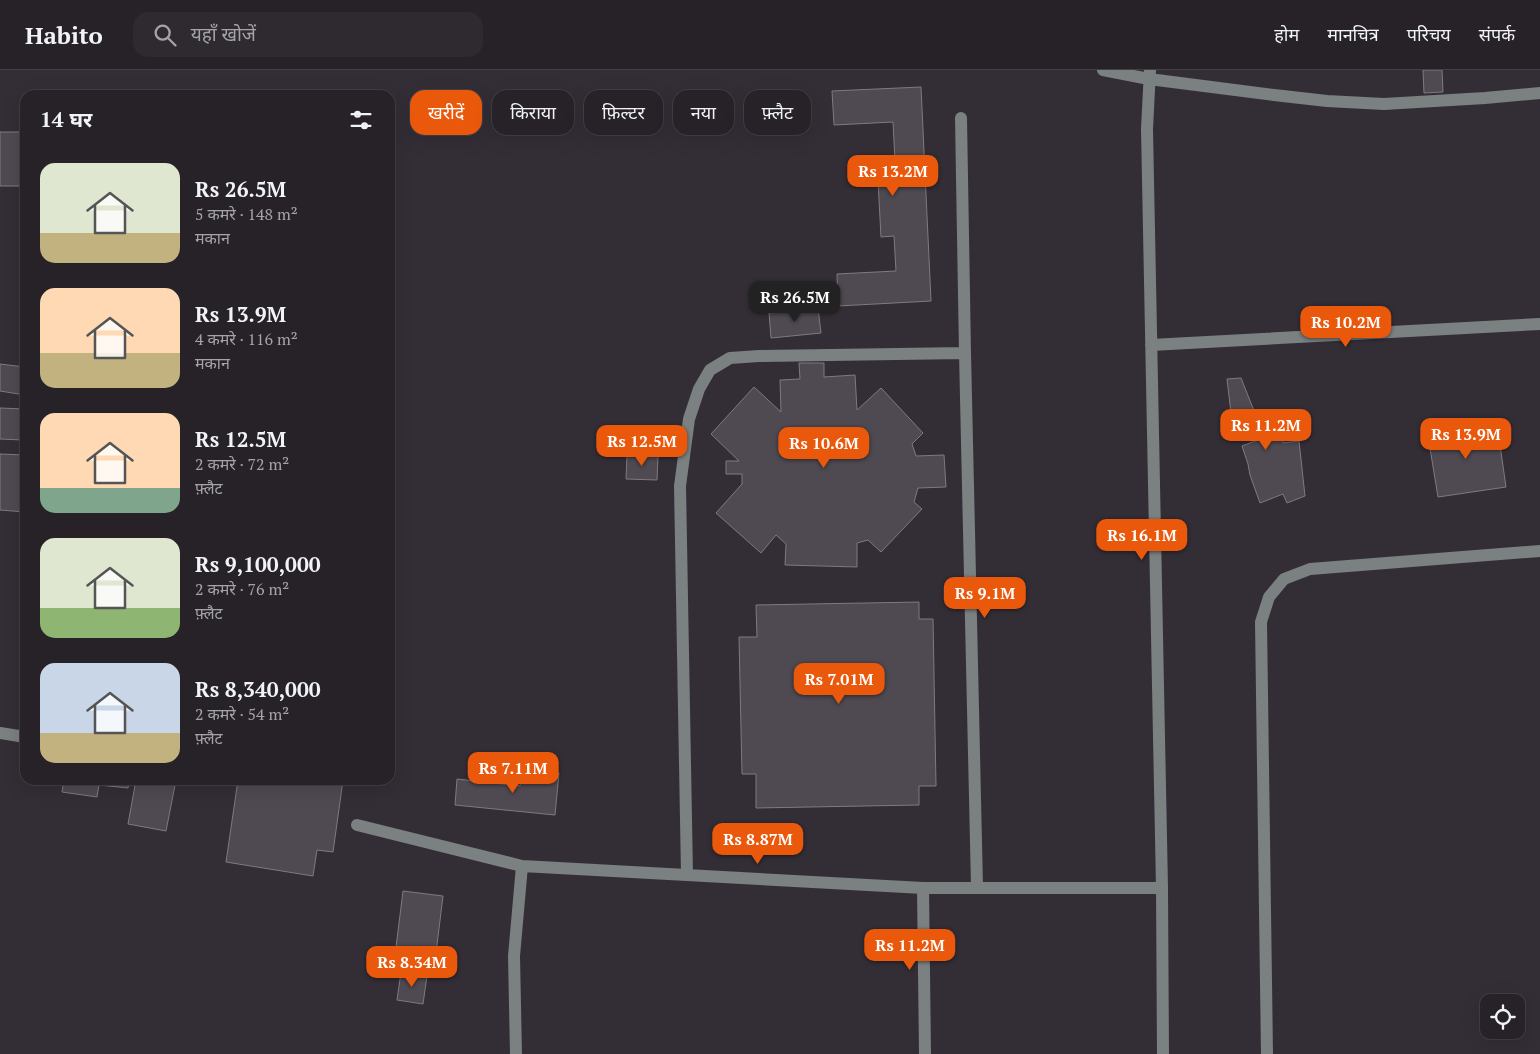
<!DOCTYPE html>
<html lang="hi">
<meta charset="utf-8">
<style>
:root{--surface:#262228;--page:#2e2a30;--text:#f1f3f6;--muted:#a4a4a8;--line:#423f45;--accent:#ea580c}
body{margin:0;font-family:"PT Serif","Noto Sans Devanagari",serif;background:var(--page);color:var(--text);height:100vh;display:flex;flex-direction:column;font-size:19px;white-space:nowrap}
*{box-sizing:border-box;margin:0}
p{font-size:16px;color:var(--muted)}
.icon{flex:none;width:28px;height:28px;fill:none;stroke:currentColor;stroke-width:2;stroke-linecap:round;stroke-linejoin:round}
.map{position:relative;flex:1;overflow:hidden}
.drawer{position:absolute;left:20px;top:20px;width:375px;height:695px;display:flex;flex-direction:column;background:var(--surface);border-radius:15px;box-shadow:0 5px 20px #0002,0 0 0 1px var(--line)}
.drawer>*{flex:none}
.guide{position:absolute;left:410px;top:20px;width:475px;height:45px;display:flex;gap:10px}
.buttons{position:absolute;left:1480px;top:924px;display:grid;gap:10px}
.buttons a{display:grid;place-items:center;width:45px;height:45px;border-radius:10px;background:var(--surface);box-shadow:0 5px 20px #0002,0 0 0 1px var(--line);font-size:25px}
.price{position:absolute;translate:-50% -42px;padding:0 11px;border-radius:10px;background:var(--accent);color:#fff;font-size:16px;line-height:32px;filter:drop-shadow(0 1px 2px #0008)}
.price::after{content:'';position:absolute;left:50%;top:30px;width:15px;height:11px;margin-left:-8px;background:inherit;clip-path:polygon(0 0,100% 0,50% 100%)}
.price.active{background:#222;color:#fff}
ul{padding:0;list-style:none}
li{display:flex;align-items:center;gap:15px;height:125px;padding:0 20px}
li span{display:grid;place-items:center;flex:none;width:140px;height:100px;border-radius:15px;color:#555}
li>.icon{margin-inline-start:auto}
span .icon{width:60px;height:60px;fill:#fffc;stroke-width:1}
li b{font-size:21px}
h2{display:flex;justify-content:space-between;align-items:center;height:60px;padding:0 20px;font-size:21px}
.tag{padding:0 18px;border-radius:15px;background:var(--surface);box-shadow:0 5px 20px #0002,0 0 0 1px var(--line);font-size:18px;line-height:45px}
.tag.active{background:var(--accent);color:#fff}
header{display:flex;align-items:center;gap:30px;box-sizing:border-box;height:70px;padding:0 25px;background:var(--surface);border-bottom:1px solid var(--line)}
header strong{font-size:24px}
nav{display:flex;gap:28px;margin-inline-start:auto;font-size:18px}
.search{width:350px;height:45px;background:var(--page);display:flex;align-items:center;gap:12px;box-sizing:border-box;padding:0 18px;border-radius:15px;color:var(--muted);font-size:19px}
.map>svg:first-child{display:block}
</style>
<header>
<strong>Habito</strong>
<div class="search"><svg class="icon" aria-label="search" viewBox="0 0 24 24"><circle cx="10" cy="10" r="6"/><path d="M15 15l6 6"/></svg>यहाँ खोजें</div>
<nav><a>होम</a><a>मानचित्र</a><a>परिचय</a><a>संपर्क</a></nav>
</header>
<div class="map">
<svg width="1540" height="984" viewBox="0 0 1540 984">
<rect width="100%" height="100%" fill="#332e36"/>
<path fill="#4f4952" stroke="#7f7a82" d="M 1423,0 L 1442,0 L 1443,22 L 1424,23 Z
M 921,17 L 931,231 L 838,236 L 837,204 L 896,201 L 894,166 L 881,167 L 877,92 L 895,91 L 893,52 L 834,55 L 832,21 Z
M 0,62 L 25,62 L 25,116 L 0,116 Z
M 818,238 L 821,263 L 771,268 L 769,243 Z
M 799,293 L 824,293 L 824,307 L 855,305 L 857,340 L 881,318 L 923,363 L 912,374 L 916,386 L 944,385 L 946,417 L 918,418 L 914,432 L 922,439 L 881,482 L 868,470 L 857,473 L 857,497 L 785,495 L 786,474 L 776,465 L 761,483 L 716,443 L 742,414 L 742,404 L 726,404 L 726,391 L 739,391 L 711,364 L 754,317 L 781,342 L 780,310 L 800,309 Z
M 0,294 L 25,297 L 25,325 L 0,321 Z
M 1241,308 L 1260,356 L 1281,354 L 1283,373 L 1299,371 L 1305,426 L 1287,433 L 1283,424 L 1260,433 L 1250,405 L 1248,394 L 1242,376 L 1276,363 L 1235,367 L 1233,360 L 1227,309 Z
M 0,338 L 25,339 L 23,370 L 0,369 Z
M 1481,352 L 1483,364 L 1498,361 L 1506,417 L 1438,427 L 1427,360 Z
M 0,384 L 25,385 L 25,442 L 0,440 Z
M 627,385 L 658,386 L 657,410 L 626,409 Z
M 919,532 L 919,549 L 933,549 L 936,716 L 919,716 L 919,735 L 756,738 L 756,704 L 742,704 L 739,567 L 757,567 L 756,535 Z
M 522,699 L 559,703 L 555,745 L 455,735 L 457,709 L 520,716 Z
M 64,710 L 129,710 L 128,718 L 99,715 L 97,727 L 62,722 Z
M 136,710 L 176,710 L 166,761 L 128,754 Z
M 238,710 L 343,710 L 333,782 L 317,780 L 313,806 L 226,792 Z
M 403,821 L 443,826 L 435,891 L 395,885 Z
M 401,902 L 427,906 L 423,934 L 397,930 Z"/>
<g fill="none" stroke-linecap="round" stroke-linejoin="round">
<path stroke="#7b8080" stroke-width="12" d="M 1103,0 L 1149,9 L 1274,25 L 1327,31 L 1384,34 L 1485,28 L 1540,23
M 1150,0 L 1147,59 L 1162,818 L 1163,984
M 961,48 L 965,283 L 977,817
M 1151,275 L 1540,254
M 0,663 L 25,667
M 357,755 L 522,796 L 923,818 L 1162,818
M 687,805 L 680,416 L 689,349 L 699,319 L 710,300 L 730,288 L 759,286 L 965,283
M 923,818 L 925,984
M 516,984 L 514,886 L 522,796
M 1267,984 L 1261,552 L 1269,527 L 1284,509 L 1310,499 L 1540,481"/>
</g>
</svg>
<div class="buttons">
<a><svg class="icon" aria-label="locate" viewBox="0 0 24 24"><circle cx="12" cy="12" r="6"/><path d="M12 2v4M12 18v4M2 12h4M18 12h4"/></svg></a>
</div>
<b class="price" style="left:893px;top:127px">Rs 13.2M</b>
<b class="price active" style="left:795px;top:253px">Rs 26.5M</b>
<b class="price" style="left:1346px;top:278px">Rs 10.2M</b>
<b class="price" style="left:1266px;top:381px">Rs 11.2M</b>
<b class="price" style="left:1466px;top:390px">Rs 13.9M</b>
<b class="price" style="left:642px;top:397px">Rs 12.5M</b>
<b class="price" style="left:824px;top:399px">Rs 10.6M</b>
<b class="price" style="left:1142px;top:491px">Rs 16.1M</b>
<b class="price" style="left:985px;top:549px">Rs 9.1M</b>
<b class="price" style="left:839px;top:635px">Rs 7.01M</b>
<b class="price" style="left:513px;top:724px">Rs 7.11M</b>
<b class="price" style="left:758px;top:795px">Rs 8.87M</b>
<b class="price" style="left:910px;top:901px">Rs 11.2M</b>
<b class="price" style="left:412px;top:918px">Rs 8.34M</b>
<div class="guide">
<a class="tag active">खरीदें</a>
<a class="tag">किराया</a>
<a class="tag">फ़िल्टर</a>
<a class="tag">नया</a>
<a class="tag">फ़्लैट</a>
</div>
<section class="drawer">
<h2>14 घर<svg class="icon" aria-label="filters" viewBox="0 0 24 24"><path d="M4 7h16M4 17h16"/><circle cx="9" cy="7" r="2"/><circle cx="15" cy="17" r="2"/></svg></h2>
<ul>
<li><span style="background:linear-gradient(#dfe7d0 70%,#c2b280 0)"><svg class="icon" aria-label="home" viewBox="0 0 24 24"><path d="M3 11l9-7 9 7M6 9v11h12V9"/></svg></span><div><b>Rs 26.5M</b><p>5 कमरे · 148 m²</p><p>मकान</p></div></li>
<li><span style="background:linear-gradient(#ffd9b3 65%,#c2b280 0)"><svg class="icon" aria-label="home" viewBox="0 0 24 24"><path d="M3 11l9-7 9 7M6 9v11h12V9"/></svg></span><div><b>Rs 13.9M</b><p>4 कमरे · 116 m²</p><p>मकान</p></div></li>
<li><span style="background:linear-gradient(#ffd9b3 75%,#7fa58c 0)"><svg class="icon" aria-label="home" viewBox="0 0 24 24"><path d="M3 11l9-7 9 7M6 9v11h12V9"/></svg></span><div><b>Rs 12.5M</b><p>2 कमरे · 72 m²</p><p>फ़्लैट</p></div></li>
<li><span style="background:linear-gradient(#dfe7d0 70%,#8fb573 0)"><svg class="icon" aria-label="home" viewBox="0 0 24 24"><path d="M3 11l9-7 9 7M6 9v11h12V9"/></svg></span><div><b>Rs 9,100,000</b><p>2 कमरे · 76 m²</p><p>फ़्लैट</p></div></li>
<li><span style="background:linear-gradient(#c9d6e8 70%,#c2b280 0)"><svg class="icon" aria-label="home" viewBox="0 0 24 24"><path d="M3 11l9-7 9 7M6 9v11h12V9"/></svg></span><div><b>Rs 8,340,000</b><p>2 कमरे · 54 m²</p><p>फ़्लैट</p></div></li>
</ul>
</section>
</div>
